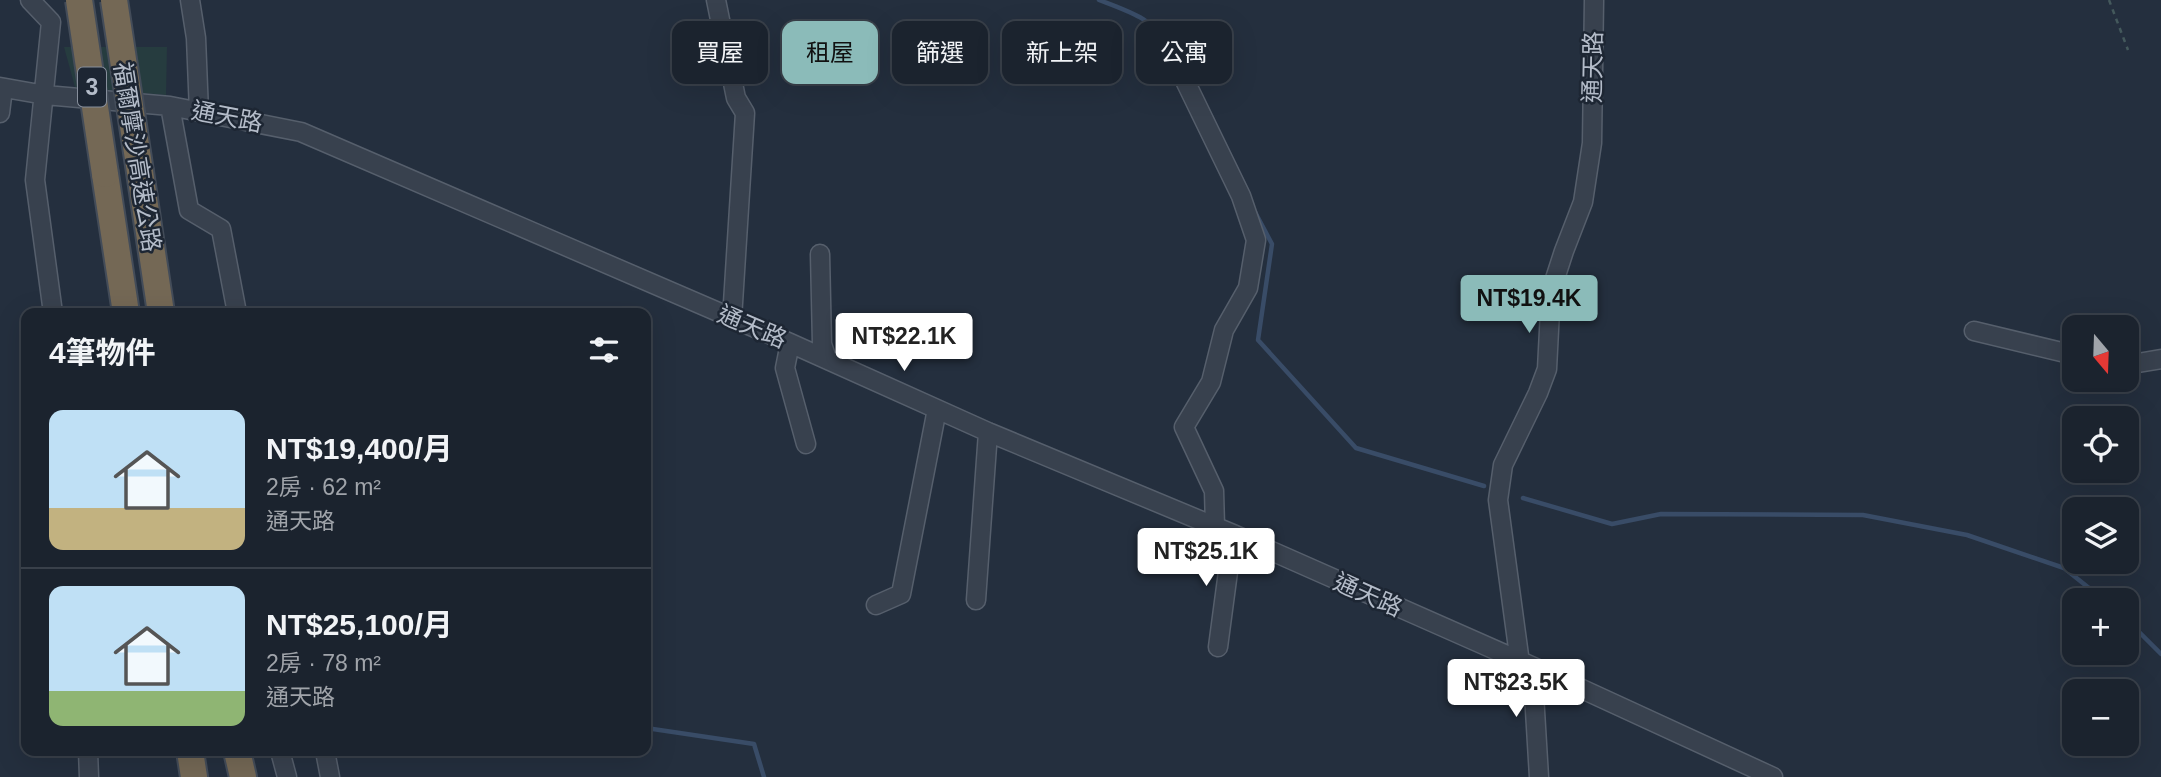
<!DOCTYPE html>
<html lang="zh-TW">
<meta charset="utf-8">
<style>
:root{--surface:#1b232e;--page:#242b36;--text:#f1f3f6;--muted:#a0a4aa;--line:#39404a;--accent:#8bbbb9}
body{margin:0;font-family:Arial,"Noto Sans TC",sans-serif;background:var(--page);color:var(--text);height:100vh;display:flex;flex-direction:column;font-size:26px;white-space:nowrap}
*{box-sizing:border-box;margin:0}
p{font-size:23px;color:var(--muted)}
.icon{flex:none;width:38px;height:38px;fill:none;stroke:currentColor;stroke-width:2;stroke-linecap:round;stroke-linejoin:round}
.map{position:relative;flex:1;overflow:hidden}
.drawer{position:absolute;left:21px;top:308px;width:630px;height:448px;display:flex;flex-direction:column;background:var(--surface);border-radius:14px;box-shadow:0 7px 28px #0002,0 0 0 2px var(--line)}
.drawer>*{flex:none}
.top-card{position:absolute;left:672px;top:21px;width:665px;height:63px;display:flex;gap:14px}
.needle{width:46px;rotate:161deg}
.controls{position:absolute;left:2062px;top:315px;display:grid;gap:14px}
.controls a{display:grid;place-items:center;width:77px;height:77px;border-radius:14px;background:var(--surface);box-shadow:0 7px 28px #0002,0 0 0 2px var(--line);font-size:35px}
.price{position:absolute;translate:-50% -60px;padding:0 16px;border-radius:7px;background:#fff;color:#222;font-size:23px;line-height:46px;filter:drop-shadow(0 2px 4px #0008)}
.price::after{content:'';position:absolute;left:50%;top:42px;width:21px;height:16px;margin-left:-10px;background:inherit;clip-path:polygon(0 0,100% 0,50% 100%)}
.price.current{background:var(--accent);color:#111}
ul{padding:0;list-style:none}
li{display:flex;align-items:center;gap:21px;height:175px;padding:0 28px}
li+li{border-top:2px solid var(--line)}
li span{display:grid;place-items:center;flex:none;width:196px;height:140px;border-radius:14px;color:#555}
li>.icon{margin-inline-start:auto}
span .icon{width:84px;height:84px;fill:#fffc;stroke-width:1}
li b{font-size:30px}
h2{display:flex;justify-content:space-between;align-items:center;height:84px;padding:0 28px;font-size:30px}
.pill{padding:0 24px;border-radius:14px;background:var(--surface);box-shadow:0 7px 28px #0002,0 0 0 2px var(--line);font-size:24px;line-height:63px}
.pill.current{background:var(--accent);color:#111}
.map>svg:first-child{display:block}
</style>
<div class="map">
<svg width="2161" height="777" viewBox="0 0 2161 777">
<rect width="100%" height="100%" fill="#242f3e"/>
<path fill="#263c3f" d="M 64,47 L 167,47 L 166,95 L 75,87 Z"/>
<g fill="none" stroke-linecap="round" stroke-linejoin="round">
<path stroke="#394c67" stroke-width="4.5" d="M 1099,0 C 1128,11 1157,20 1172,49
M 1255,212 L 1272,244 L 1258,340 L 1356,448 L 1484,486
M 1523,498 L 1612,524 L 1661,514 L 1863,515 L 1967,535 L 2064,568 L 2104,600
M 2126,619 L 2161,654
M 646,728 L 754,744 L 764,777"/>
<g stroke="#565f6c" stroke-width="21">
<path id="minor" d="M 30,0 L 51,22 L 35,180 L 53,313
M 190,0 L 196,38 L 199,112
M 716,0 L 736,98 L 745,113 L 732,319
M 1172,54 L 1241,196 L 1256,240 L 1248,288 L 1224,330 L 1211,382 L 1184,427 L 1214,491 L 1215,526
M 0,87 L 45,95 L 170,106 L 301,132 L 790,343 L 988,432 L 1233,534 L 1545,672 L 1773,777
M 170,106 L 189,210 L 221,229 L 237,313
M 0,113 L 3,88
M 820,254 L 822,344 L 827,359
M 1974,331 L 2074,355
M 790,343 L 785,368 L 806,444
M 2126,365 L 2161,359
M 976,600 L 988,432
M 876,605 L 901,594 L 937,409
M 1218,647 L 1233,534
M 1520,663 L 1498,500 L 1503,465 L 1538,393 L 1547,369 L 1551,291 L 1564,251 L 1583,202 L 1592,143 L 1594,0
M 88,751 L 89,777
M 280,751 L 287,777
M 325,751 L 330,777
M 1539,777 L 1534,694 L 1545,672"/>
</g>
<g stroke="#434c59" stroke-width="30">
<path id="highway" d="M 140,172 L 161,313
M 105,174 L 126,313
M 190,751 L 194,777
M 237,751 L 243,777"/>
</g>
<path stroke="#44595c" stroke-width="2.5" stroke-dasharray="5 5" stroke-linecap="butt" d="M 2109,0 L 2128,50"/>
<use href="#minor" stroke="#38414e" stroke-width="18"/>
<use href="#highway" stroke="#746855" stroke-width="26"/>
<g stroke="#434c59" stroke-width="30" stroke-linecap="butt">
<path id="highway-bridge" d="M 79,0 L 105,174
M 114,0 L 140,172"/>
</g>
<use href="#highway-bridge" stroke="#746855" stroke-width="26"/>
</g>
<g text-anchor="middle" stroke-width="5" stroke-linejoin="round" paint-order="stroke">
<rect fill="#1d2633" stroke="#878f9c" stroke-width="2" x="78" y="67.5" width="28" height="39" rx="5"/>
<g font-size="23" font-weight="bold" fill="#b4bcc9">
<text x="92" y="95">3</text>
</g>
<g font-size="24" fill="#b4bcc9" stroke="#1d2633">
<text transform="translate(1593 67) rotate(-89)" y="8">通天路</text>
<text transform="translate(227 117) rotate(11)" y="8">通天路</text>
<text transform="translate(137 157) rotate(81)" y="8">福爾摩沙高速公路</text>
<text transform="translate(752 327) rotate(23)" y="8">通天路</text>
<text transform="translate(1368 595) rotate(24)" y="8">通天路</text>
</g>
</g>
</svg>
<div class="controls">
<a><svg class="needle" viewBox="-14 -14 28 28"><path d="M0-13l5 13h-10z" fill="#e53935"/><path d="M0 13l5-13h-10z" fill="#a0a4aa"/></svg></a>
<a><svg class="icon" aria-label="locate" viewBox="0 0 24 24"><circle cx="12" cy="12" r="6"/><path d="M12 2v4M12 18v4M2 12h4M18 12h4"/></svg></a>
<a><svg class="icon" aria-label="layers" viewBox="0 0 24 24"><path d="M12 4l9 5-9 5-9-5zM3 14l9 5 9-5"/></svg></a>
<a>+</a>
<a>−</a>
</div>
<b class="price current" style="left:1529px;top:335px">NT$19.4K</b>
<b class="price" style="left:904px;top:373px">NT$22.1K</b>
<b class="price" style="left:1206px;top:588px">NT$25.1K</b>
<b class="price" style="left:1516px;top:719px">NT$23.5K</b>
<div class="top-card">
<a class="pill">買屋</a>
<a class="pill current">租屋</a>
<a class="pill">篩選</a>
<a class="pill">新上架</a>
<a class="pill">公寓</a>
</div>
<section class="drawer">
<h2>4筆物件<svg class="icon" aria-label="filters" viewBox="0 0 24 24"><path d="M4 7h16M4 17h16"/><circle cx="9" cy="7" r="2"/><circle cx="15" cy="17" r="2"/></svg></h2>
<ul>
<li><span style="background:linear-gradient(#bfe0f5 70%,#c2b280 0)"><svg class="icon" aria-label="home" viewBox="0 0 24 24"><path d="M3 11l9-7 9 7M6 9v11h12V9"/></svg></span><div><b>NT$19,400/月</b><p>2房 · 62 m²</p><p>通天路</p></div></li>
<li><span style="background:linear-gradient(#bfe0f5 75%,#8fb573 0)"><svg class="icon" aria-label="home" viewBox="0 0 24 24"><path d="M3 11l9-7 9 7M6 9v11h12V9"/></svg></span><div><b>NT$25,100/月</b><p>2房 · 78 m²</p><p>通天路</p></div></li>
</ul>
</section>
</div>
